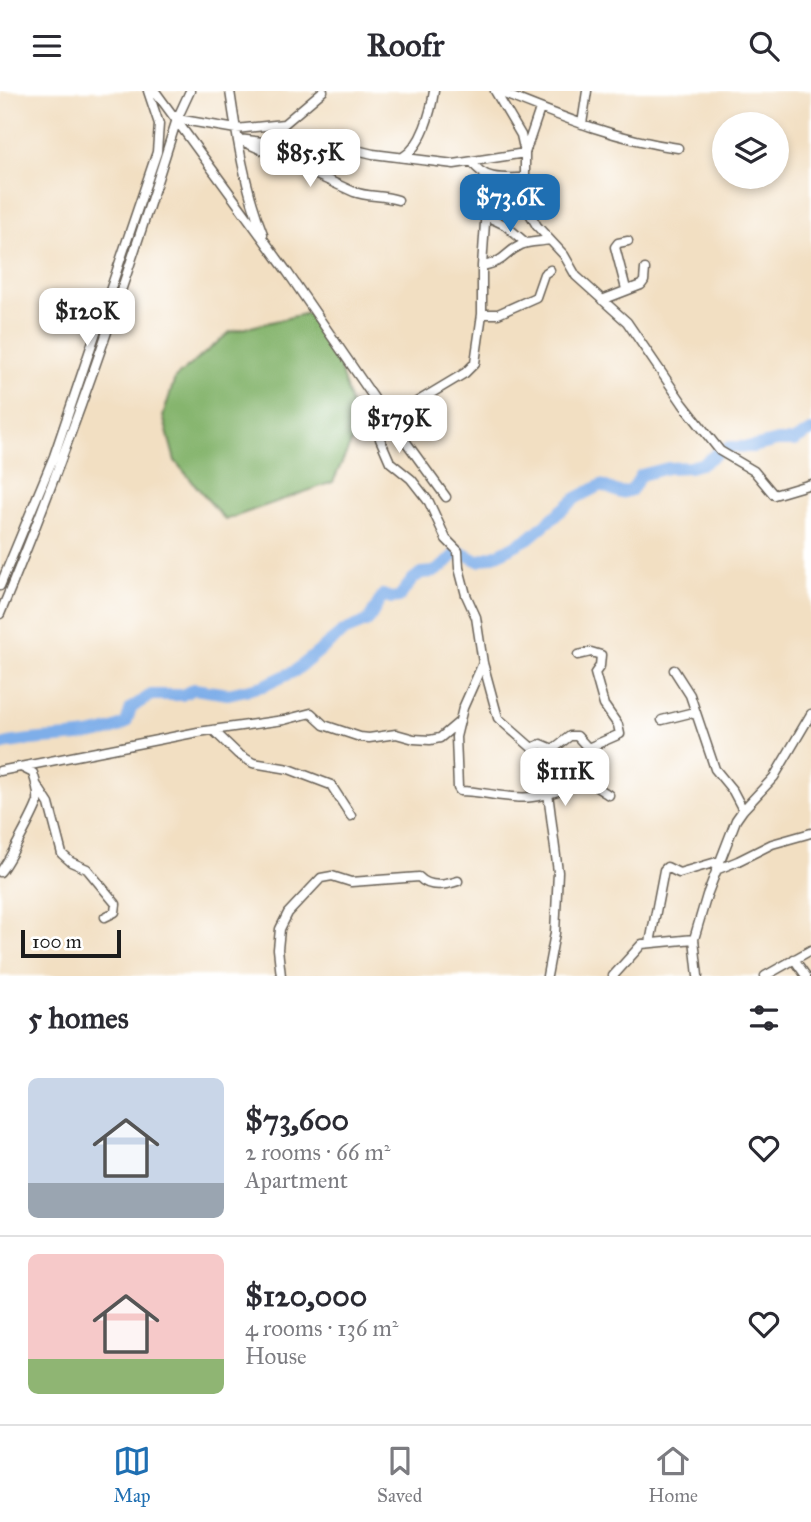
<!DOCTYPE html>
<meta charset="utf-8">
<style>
:root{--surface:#fff;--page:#f2f2f3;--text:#2b2b33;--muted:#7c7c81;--line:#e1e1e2;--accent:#1f6fb2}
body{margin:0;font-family:"IM FELL Great Primer",serif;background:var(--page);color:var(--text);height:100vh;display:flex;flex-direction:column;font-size:26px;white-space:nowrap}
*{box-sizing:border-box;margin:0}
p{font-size:23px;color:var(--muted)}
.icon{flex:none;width:38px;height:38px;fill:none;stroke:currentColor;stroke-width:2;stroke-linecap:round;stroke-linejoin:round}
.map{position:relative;height:885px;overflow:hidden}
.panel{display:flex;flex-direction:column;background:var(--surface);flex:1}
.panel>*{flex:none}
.tools{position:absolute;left:712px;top:21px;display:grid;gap:14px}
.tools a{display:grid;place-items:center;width:77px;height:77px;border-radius:50%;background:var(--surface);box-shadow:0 4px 10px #0003;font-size:35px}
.scale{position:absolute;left:21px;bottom:18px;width:100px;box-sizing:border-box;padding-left:7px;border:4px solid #1c1c1c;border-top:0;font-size:19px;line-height:24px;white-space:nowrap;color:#1c1c1c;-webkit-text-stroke:5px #fff;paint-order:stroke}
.price{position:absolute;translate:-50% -60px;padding:0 16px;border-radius:14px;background:#fff;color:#222;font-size:23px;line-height:46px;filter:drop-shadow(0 2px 4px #0008)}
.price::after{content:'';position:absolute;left:50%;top:42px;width:21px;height:16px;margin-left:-10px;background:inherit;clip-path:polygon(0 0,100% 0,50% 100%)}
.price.active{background:var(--accent);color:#fff}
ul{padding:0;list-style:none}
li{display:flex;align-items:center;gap:21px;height:175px;padding:0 28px}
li+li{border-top:2px solid var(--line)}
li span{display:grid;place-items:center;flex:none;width:196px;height:140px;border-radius:10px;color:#555}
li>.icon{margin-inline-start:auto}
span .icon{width:84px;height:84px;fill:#fffc;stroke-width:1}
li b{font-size:30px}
h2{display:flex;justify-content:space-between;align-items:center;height:84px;padding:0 28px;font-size:30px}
header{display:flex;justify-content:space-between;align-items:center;height:91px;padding:0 28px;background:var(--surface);font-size:32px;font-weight:700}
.dock{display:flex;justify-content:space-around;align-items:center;height:98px;border-top:2px solid var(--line);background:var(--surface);font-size:19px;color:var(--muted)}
.dock a{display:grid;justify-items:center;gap:4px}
.dock .active{color:var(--accent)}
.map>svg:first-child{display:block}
</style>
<header><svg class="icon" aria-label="menu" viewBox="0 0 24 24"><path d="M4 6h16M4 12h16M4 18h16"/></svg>Roofr<svg class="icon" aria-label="search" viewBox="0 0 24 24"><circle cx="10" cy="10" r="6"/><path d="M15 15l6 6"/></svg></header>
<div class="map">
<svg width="811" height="885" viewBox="0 0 811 885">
<rect width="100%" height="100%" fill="#fff"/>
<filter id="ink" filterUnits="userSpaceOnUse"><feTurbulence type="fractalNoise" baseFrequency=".0143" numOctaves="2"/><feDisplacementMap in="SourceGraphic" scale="14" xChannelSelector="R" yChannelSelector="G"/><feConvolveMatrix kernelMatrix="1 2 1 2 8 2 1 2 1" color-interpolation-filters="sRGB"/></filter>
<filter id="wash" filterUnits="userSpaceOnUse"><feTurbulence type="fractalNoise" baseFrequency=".00686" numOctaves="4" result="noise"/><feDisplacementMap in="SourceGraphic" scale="28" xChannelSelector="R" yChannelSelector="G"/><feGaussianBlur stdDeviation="1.57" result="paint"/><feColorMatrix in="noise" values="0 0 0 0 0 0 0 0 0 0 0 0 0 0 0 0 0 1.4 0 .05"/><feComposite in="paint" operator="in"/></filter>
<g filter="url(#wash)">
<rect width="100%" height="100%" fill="#f2dfc2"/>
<path fill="#86b56e" stroke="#516845" stroke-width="2" d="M 308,222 L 337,267 L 358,337 L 333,391 L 225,429 L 175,370 L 163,325 L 175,287 L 230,241 Z"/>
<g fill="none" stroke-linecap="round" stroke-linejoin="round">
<path stroke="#7eaee9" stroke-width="12" d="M 0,654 C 40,643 92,652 126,632 L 131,617 L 151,604 L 182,604 L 194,598 L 228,603 L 263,595 L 295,580 L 344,540 L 368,530 L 383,504 L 391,507 L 399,506 L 413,488 L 421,482 L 434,481 L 443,475 L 458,460 L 478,470 L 499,463 L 529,447 L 576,407 L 601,394 L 621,402 L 632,399 L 641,384 L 668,377 L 690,376 L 704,372 L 720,360 L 730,356 L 753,356 L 777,350 L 794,350 L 811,340"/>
</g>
</g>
<g filter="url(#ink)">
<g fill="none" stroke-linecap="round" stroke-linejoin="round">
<g stroke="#676056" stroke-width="11">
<path id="minor" d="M 155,0 L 288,182 L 374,307 L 381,335 L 380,348 L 390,371 L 411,388 L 429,411 L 446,448 L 458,460 L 459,477 L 466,504 L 476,526 L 483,572 L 498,627 L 532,657 L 539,667 L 548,702 L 558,781 L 555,842 L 547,885
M 230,0 C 237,48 245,98 263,143
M 495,0 L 521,44 L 525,62 L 525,87 L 530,123 L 537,135 L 564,164 L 576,185 L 627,231 L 683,313 L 720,360 L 754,380 L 774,404 L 811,393
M 497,0 C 557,24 613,48 678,57
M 177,28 L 236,38 L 284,33 L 323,0
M 582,33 L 587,0
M 238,48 L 297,55 L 327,52 L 373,63 L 454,73 L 525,62 L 540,18
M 240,49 L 354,101 C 368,106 383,104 398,109
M 403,66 C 422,55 431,21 434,0
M 473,72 C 484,90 506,87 525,87
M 486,125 L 505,134 L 526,152
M 482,175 C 508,170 502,163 521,154 C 529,150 540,151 549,149
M 626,198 L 615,156 L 618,152 L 628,150
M 602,209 L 641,194 L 644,190 L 645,178
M 482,223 L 498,223 L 536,206 L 544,183 L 550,179
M 382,318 L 446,406
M 384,321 L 415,312 L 465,282 L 475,272 L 482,223 L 482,175 L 487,103 L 484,83
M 0,495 L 54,365 L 157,61 L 159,33 L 148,0
M 0,523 C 68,361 124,196 177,28 L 190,0
M 483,572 L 463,617 L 456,646 L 458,697 L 460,700 C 484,700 508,709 532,706 C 542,705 556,701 565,697 C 570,694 572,689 579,689 C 590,690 600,699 609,704
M 674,579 L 690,604 L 715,678 L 733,700 L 743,719
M 662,629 L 690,622 L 696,624
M 213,639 L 238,663 L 253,672 L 289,678 L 331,694 L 351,725
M 532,657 L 541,653 L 553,658 L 570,645 L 577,645 L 588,657 L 620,643 L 618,634 L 604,614 L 595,582 L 600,575 L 601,564 L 591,561 L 578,564
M 0,680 L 198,641 L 284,629 L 311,622 L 324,634 L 360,646 L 369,647 L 396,643 L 414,648 L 430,649 L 440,647 L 459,631
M 36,693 L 49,713 L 62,763 L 71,771 L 87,778 L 116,813 L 115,821 L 105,826
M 716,779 L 738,770 L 772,753 L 811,742
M 0,781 C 6,775 36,719 38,710 C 39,700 36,692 33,682 L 21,676
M 650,852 L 664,779 L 667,776 L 679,782 L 720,770
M 794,868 L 806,885
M 281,885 L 278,858 L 280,838 L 288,822 L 321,787 L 332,785 L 351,791 L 419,786 C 429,797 446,794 458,790
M 613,885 L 642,853 L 694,848
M 698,885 L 694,848 L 707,804 L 736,729 L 743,719 L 774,686 L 811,623
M 765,885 L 811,859"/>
</g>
<use href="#minor" stroke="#fff" stroke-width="8"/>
</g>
</g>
</svg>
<div class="tools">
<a><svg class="icon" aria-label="layers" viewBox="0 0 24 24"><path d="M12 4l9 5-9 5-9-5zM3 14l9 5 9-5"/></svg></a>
</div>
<div class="scale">100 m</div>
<b class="price" style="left:310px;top:98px">$85.5K</b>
<b class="price active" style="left:510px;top:143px">$73.6K</b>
<b class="price" style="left:87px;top:257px">$120K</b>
<b class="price" style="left:399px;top:364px">$179K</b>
<b class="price" style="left:565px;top:717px">$111K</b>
</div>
<section class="panel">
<h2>5 homes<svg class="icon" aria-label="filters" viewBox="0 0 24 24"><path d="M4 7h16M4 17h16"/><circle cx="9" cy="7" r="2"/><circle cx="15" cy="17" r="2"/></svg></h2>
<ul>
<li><span style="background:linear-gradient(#c9d6e8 75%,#9aa5b1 0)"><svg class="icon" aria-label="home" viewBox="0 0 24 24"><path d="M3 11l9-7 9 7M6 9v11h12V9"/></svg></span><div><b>$73,600</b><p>2 rooms · 66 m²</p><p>Apartment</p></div><svg class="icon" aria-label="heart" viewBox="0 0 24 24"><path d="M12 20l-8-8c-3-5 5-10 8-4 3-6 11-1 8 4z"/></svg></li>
<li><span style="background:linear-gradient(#f6c9c9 75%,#8fb573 0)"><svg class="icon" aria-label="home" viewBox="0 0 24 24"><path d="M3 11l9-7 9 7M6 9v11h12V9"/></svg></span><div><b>$120,000</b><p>4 rooms · 136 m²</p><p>House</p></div><svg class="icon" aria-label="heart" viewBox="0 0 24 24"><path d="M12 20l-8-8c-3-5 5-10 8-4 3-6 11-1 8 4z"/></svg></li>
</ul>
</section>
<nav class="dock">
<a class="active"><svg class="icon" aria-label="map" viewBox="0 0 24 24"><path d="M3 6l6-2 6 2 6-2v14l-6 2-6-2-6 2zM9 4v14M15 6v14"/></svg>Map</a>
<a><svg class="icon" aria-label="saved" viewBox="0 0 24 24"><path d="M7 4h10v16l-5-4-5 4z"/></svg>Saved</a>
<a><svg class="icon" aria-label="home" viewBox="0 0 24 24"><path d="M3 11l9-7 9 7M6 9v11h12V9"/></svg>Home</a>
</nav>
